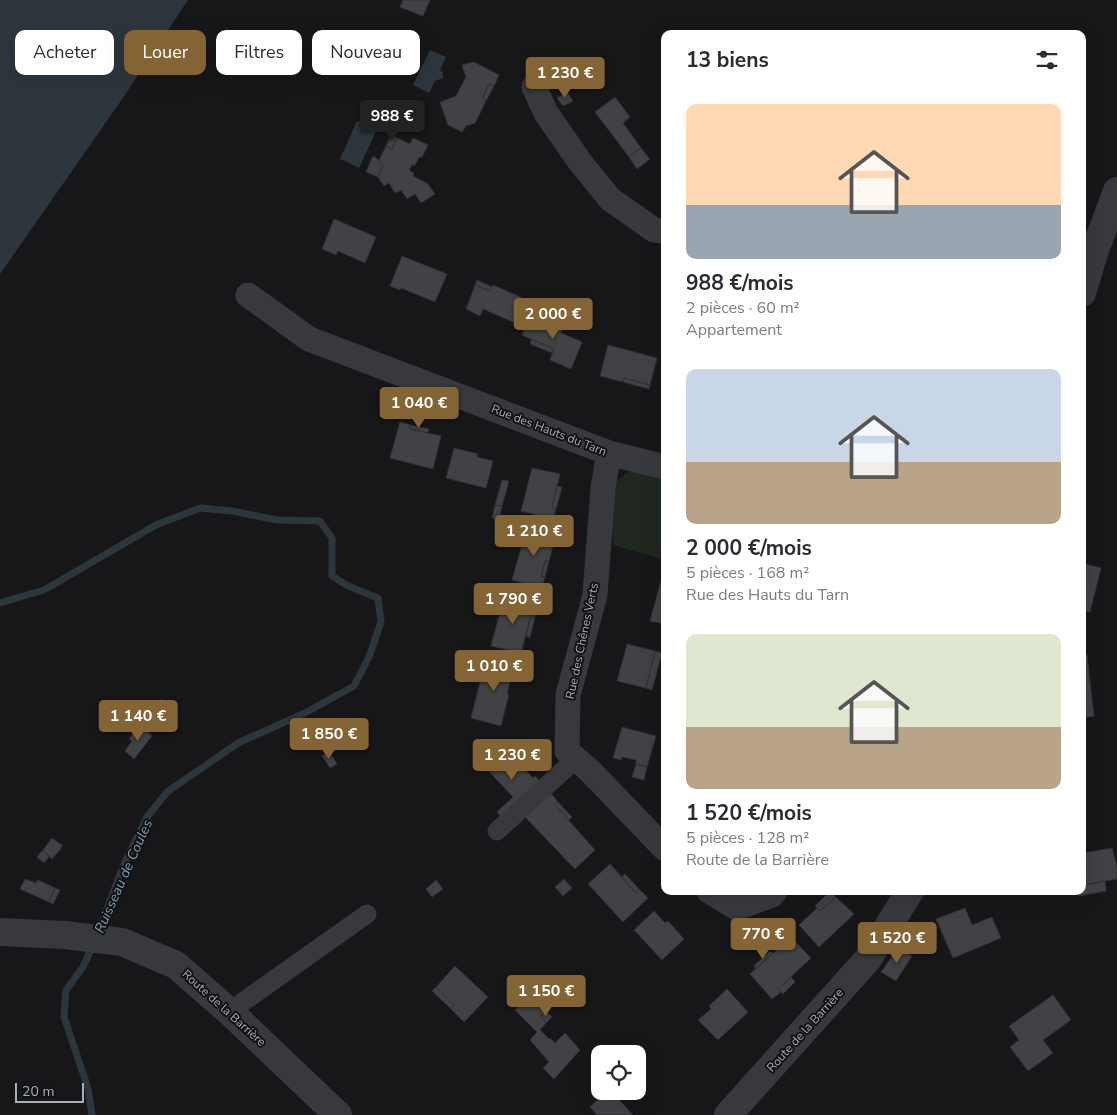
<!DOCTYPE html>
<html lang="fr">
<meta charset="utf-8">
<style>
:root{--surface:#fff;--page:#f2f2f3;--text:#2b2b33;--muted:#7c7c81;--accent:#846335}
body{margin:0;font-family:"Nunito Sans",sans-serif;background:var(--page);color:var(--text);height:100vh;display:flex;flex-direction:column;font-size:19px;white-space:nowrap}
*{box-sizing:border-box;margin:0}
p{font-size:16px;color:var(--muted)}
.icon{flex:none;width:28px;height:28px;fill:none;stroke:currentColor;stroke-width:2;stroke-linecap:round;stroke-linejoin:round}
.map{position:relative;flex:1;overflow:hidden}
.details{position:absolute;left:661px;top:30px;width:425px;height:865px;display:flex;flex-direction:column;background:var(--surface);border-radius:10px;box-shadow:0 5px 20px #0002}
.details>*{flex:none}
.top-card{position:absolute;left:15px;top:30px;width:475px;height:45px;display:flex;gap:10px}
.fabs{position:absolute;left:591px;top:1045px;display:grid;gap:10px}
.fabs a{display:grid;place-items:center;width:55px;height:55px;border-radius:10px;background:var(--surface);box-shadow:0 5px 20px #0002;font-size:25px}
.scale{position:absolute;left:15px;bottom:12px;width:69px;box-sizing:border-box;padding-left:5px;border:2px solid #a9afb8;border-top:0;font-size:14px;line-height:18px;white-space:nowrap;color:#a9afb8;-webkit-text-stroke:4px #121214;paint-order:stroke}
.price{position:absolute;translate:-50% -42px;padding:0 11px;border-radius:5px;background:var(--accent);color:#fff;font-size:16px;line-height:32px;filter:drop-shadow(0 1px 2px #0008)}
.price::after{content:'';position:absolute;left:50%;top:30px;width:15px;height:11px;margin-left:-8px;background:inherit;clip-path:polygon(0 0,100% 0,50% 100%)}
.price.on{background:#222;color:#fff}
ul{padding:0;list-style:none}
li{display:grid;align-content:center;gap:10px;height:265px;padding:0 25px}
li span{display:grid;place-items:center;height:155px;border-radius:10px;color:#555}
li>.icon{margin-inline-start:auto}
span .icon{width:90px;height:90px;fill:#fffc;stroke-width:1}
li b{font-size:21px}
h2{display:flex;justify-content:space-between;align-items:center;height:60px;padding:0 25px;font-size:21px}
.pill{padding:0 18px;border-radius:10px;background:var(--surface);box-shadow:0 5px 20px #0002;font-size:18px;line-height:45px}
.pill.on{background:var(--accent);color:#fff}
.map>svg:first-child{display:block}
</style>
<div class="map">
<svg width="1117" height="1115" viewBox="0 0 1117 1115">
<rect width="100%" height="100%" fill="#171719"/>
<path fill="#1f271f" d="M 636,467 L 665,475 L 665,560 L 613,545 L 611,485 Z"/>
<path fill="#2d363d" d="M 0,0 L 188,0 L 125,95 L 0,274 Z
M 430,50 L 446,57 L 440,70 L 443,73 L 443,78 L 435,81 L 429,93 L 413,85 Z
M 357,121 L 369,121 L 376,131 L 359,168 L 340,159 Z"/>
<g fill="none" stroke-linecap="round" stroke-linejoin="round">
<path stroke="#2d363d" stroke-width="7" d="M 0,603 L 44,590 L 156,525 L 200,508 L 232,511 L 277,520 L 320,521 L 332,538 L 332,576 L 348,586 L 378,598 L 381,622 L 369,657 L 354,686 L 305,713 L 238,743 L 167,792 L 147,817 L 123,866 L 98,933
M 92,1115 L 88,1088 L 64,1017 L 66,990 L 83,967 L 93,945"/>
</g>
<path fill="#414246" stroke="#313135" d="M 403,0 L 430,0 L 423,16 L 400,7 Z
M 474,62 L 499,75 L 494,86 L 491,84 L 488,86 L 483,97 L 486,101 L 475,123 L 466,126 L 462,132 L 448,125 L 440,102 L 456,96 L 466,77 L 462,65 Z
M 491,84 L 494,86 L 486,101 L 483,97 L 488,86 Z
M 567,92 L 573,101 L 563,106 L 557,98 Z
M 615,97 L 630,117 L 623,123 L 641,148 L 629,157 L 595,112 Z
M 391,135 L 397,138 L 392,149 L 386,146 Z
M 397,138 L 410,144 L 413,138 L 428,145 L 422,157 L 419,157 L 415,165 L 412,165 L 409,170 L 414,173 L 413,176 L 428,184 L 435,194 L 421,203 L 415,194 L 407,199 L 401,190 L 395,193 L 389,183 L 384,186 L 378,177 L 383,166 L 379,160 L 386,146 L 392,149 Z
M 641,148 L 650,159 L 637,169 L 629,157 Z
M 373,156 L 379,160 L 383,166 L 378,177 L 366,172 Z
M 334,219 L 376,237 L 365,263 L 338,251 L 336,255 L 322,249 Z
M 402,256 L 447,274 L 435,302 L 401,288 L 400,290 L 390,286 Z
M 477,280 L 492,287 L 490,291 L 475,285 Z
M 475,285 L 490,291 L 493,285 L 523,298 L 513,322 L 483,309 L 480,316 L 466,309 Z
M 531,313 L 564,327 L 561,333 L 582,342 L 571,369 L 550,360 L 554,349 L 522,335 Z
M 532,339 L 554,349 L 552,353 L 530,344 Z
M 608,345 L 657,358 L 650,385 L 624,378 L 623,382 L 600,376 Z
M 624,378 L 650,385 L 649,389 L 623,382 Z
M 400,422 L 410,425 L 410,429 L 441,436 L 433,469 L 390,458 Z
M 410,425 L 429,429 L 428,433 L 410,429 Z
M 454,448 L 478,454 L 477,457 L 493,461 L 486,488 L 446,478 Z
M 532,468 L 560,474 L 552,507 L 556,509 L 553,519 L 521,511 Z
M 502,480 L 509,481 L 502,506 L 495,505 Z
M 557,486 L 562,487 L 556,509 L 552,507 Z
M 495,505 L 502,506 L 499,520 L 492,518 Z
M 527,526 L 556,534 L 549,561 L 545,561 L 541,577 L 545,577 L 542,588 L 512,580 Z
M 545,561 L 549,561 L 545,577 L 541,577 Z
M 1082,563 L 1101,568 L 1090,612 L 1082,610 Z
M 665,566 L 665,624 L 650,621 Z
M 504,597 L 538,606 L 535,617 L 531,615 L 521,653 L 491,646 Z
M 531,615 L 535,617 L 530,637 L 526,636 Z
M 627,644 L 655,651 L 646,688 L 617,681 Z
M 655,651 L 662,653 L 652,690 L 646,688 Z
M 1082,655 L 1087,655 L 1094,716 L 1082,718 Z
M 486,659 L 521,668 L 518,679 L 511,677 L 507,694 L 509,694 L 501,726 L 471,718 Z
M 161,699 L 170,707 L 157,723 L 148,715 Z
M 140,725 L 152,736 L 134,759 L 125,751 L 132,741 L 129,739 Z
M 622,727 L 656,736 L 647,767 L 636,764 L 636,760 L 622,757 L 621,760 L 613,758 Z
M 503,746 L 533,778 L 535,776 L 543,785 L 505,821 L 497,812 L 513,797 L 483,765 Z
M 329,751 L 337,764 L 330,768 L 322,756 Z
M 636,764 L 647,767 L 644,780 L 632,777 Z
M 551,793 L 558,802 L 555,805 L 595,850 L 575,869 L 525,817 Z
M 558,802 L 572,817 L 569,820 L 555,805 Z
M 52,838 L 63,846 L 52,859 L 43,850 Z
M 1112,848 L 1117,866 L 1117,879 L 1083,885 L 1082,872 L 1086,871 L 1083,853 Z
M 43,850 L 49,857 L 44,863 L 37,857 Z
M 610,864 L 636,893 L 639,889 L 648,898 L 623,922 L 588,884 Z
M 625,874 L 639,889 L 636,893 L 622,877 Z
M 25,879 L 36,883 L 38,880 L 55,888 L 49,902 L 20,889 Z
M 564,879 L 572,888 L 563,896 L 555,887 Z
M 436,880 L 443,889 L 432,897 L 426,889 Z
M 1105,881 L 1106,891 L 1079,896 L 1074,892 L 1082,891 L 1082,882 L 1083,885 Z
M 55,888 L 60,890 L 53,904 L 49,902 Z
M 830,891 L 836,897 L 820,911 L 815,906 Z
M 836,897 L 854,914 L 819,947 L 799,925 L 817,908 L 820,911 Z
M 965,908 L 972,925 L 992,917 L 1001,938 L 953,958 L 936,919 Z
M 654,911 L 665,923 L 668,921 L 684,939 L 662,960 L 634,930 Z
M 791,937 L 811,958 L 778,989 L 781,992 L 772,999 L 750,974 Z
M 898,948 L 912,956 L 896,981 L 881,972 Z
M 770,951 L 773,953 L 756,969 L 754,966 Z
M 455,966 L 488,997 L 464,1022 L 451,1009 L 454,1005 L 436,987 Z
M 791,977 L 795,982 L 783,994 L 778,989 Z
M 436,987 L 454,1005 L 451,1009 L 432,991 Z
M 727,989 L 748,1012 L 718,1040 L 698,1020 L 711,1009 L 709,1006 Z
M 533,991 L 549,1007 L 540,1017 L 546,1023 L 540,1030 L 549,1039 L 550,1038 L 555,1043 L 565,1033 L 580,1050 L 554,1079 L 543,1068 L 549,1062 L 530,1040 L 537,1032 L 515,1010 Z
M 1053,995 L 1071,1020 L 1043,1040 L 1053,1053 L 1028,1071 L 1010,1047 L 1019,1040 L 1009,1026 Z
M 546,1011 L 552,1017 L 546,1023 L 540,1017 Z
M 607,1091 L 611,1091 L 633,1115 L 597,1115 L 590,1107 Z"/>
<g fill="none" stroke-linecap="round" stroke-linejoin="round">
<path stroke="#38393e" stroke-width="19" d="M 497,831 L 576,759
M 230,1011 L 367,914"/>
<path stroke="#38393e" stroke-width="25" d="M 534,87 L 546,113 L 580,162 L 610,199 L 654,230 L 665,231
M 248,295 L 309,339 L 609,453 L 665,467
M 609,453 L 603,488 L 595,595 L 568,695 L 567,751 L 590,771 L 665,849
M 709,891 L 737,908 L 772,895 L 775,891"/>
<path stroke="#38393e" stroke-width="28" d="M 1082,293 L 1095,250 L 1117,191
M 0,932 L 65,935 L 122,942 L 176,965 L 232,1014 L 338,1115
M 728,1115 L 868,959 L 910,891"/>
</g>
<g text-anchor="middle" stroke-width="4" stroke-linejoin="round" paint-order="stroke">
<g font-size="12" fill="#a9afb8" stroke="#121214">
<text transform="translate(549 430) rotate(21)" y="4">Rue des Hauts du Tarn</text>
<text transform="translate(582 641) rotate(-78)" y="4">Rue des Chênes Verts</text>
<text transform="translate(224 1008) rotate(42)" y="4">Route de la Barrière</text>
<text transform="translate(805 1030) rotate(-48)" y="4">Route de la Barrière</text>
</g>
<g font-size="14" font-style="italic" fill="#809eb3" stroke="#121214">
<text transform="translate(123 876) rotate(-66)" y="5">Ruisseau de Coules</text>
</g>
</g>
</svg>
<div class="fabs">
<a><svg class="icon" aria-label="locate" viewBox="0 0 24 24"><circle cx="12" cy="12" r="6"/><path d="M12 2v4M12 18v4M2 12h4M18 12h4"/></svg></a>
</div>
<div class="scale">20 m</div>
<b class="price" style="left:565px;top:99px">1 230 €</b>
<b class="price on" style="left:392px;top:142px">988 €</b>
<b class="price" style="left:553px;top:340px">2 000 €</b>
<b class="price" style="left:419px;top:429px">1 040 €</b>
<b class="price" style="left:534px;top:557px">1 210 €</b>
<b class="price" style="left:513px;top:625px">1 790 €</b>
<b class="price" style="left:494px;top:692px">1 010 €</b>
<b class="price" style="left:138px;top:742px">1 140 €</b>
<b class="price" style="left:329px;top:760px">1 850 €</b>
<b class="price" style="left:512px;top:781px">1 230 €</b>
<b class="price" style="left:763px;top:960px">770 €</b>
<b class="price" style="left:897px;top:964px">1 520 €</b>
<b class="price" style="left:546px;top:1017px">1 150 €</b>
<div class="top-card">
<a class="pill">Acheter</a>
<a class="pill on">Louer</a>
<a class="pill">Filtres</a>
<a class="pill">Nouveau</a>
</div>
<section class="details">
<h2>13 biens<svg class="icon" aria-label="filters" viewBox="0 0 24 24"><path d="M4 7h16M4 17h16"/><circle cx="9" cy="7" r="2"/><circle cx="15" cy="17" r="2"/></svg></h2>
<ul>
<li><span style="background:linear-gradient(#ffd9b3 65%,#9aa5b1 0)"><svg class="icon" aria-label="home" viewBox="0 0 24 24"><path d="M3 11l9-7 9 7M6 9v11h12V9"/></svg></span><div><b>988 €/mois</b><p>2 pièces · 60 m²</p><p>Appartement</p></div></li>
<li><span style="background:linear-gradient(#c9d6e8 60%,#b9a48a 0)"><svg class="icon" aria-label="home" viewBox="0 0 24 24"><path d="M3 11l9-7 9 7M6 9v11h12V9"/></svg></span><div><b>2 000 €/mois</b><p>5 pièces · 168 m²</p><p>Rue des Hauts du Tarn</p></div></li>
<li><span style="background:linear-gradient(#dfe7d0 60%,#b9a48a 0)"><svg class="icon" aria-label="home" viewBox="0 0 24 24"><path d="M3 11l9-7 9 7M6 9v11h12V9"/></svg></span><div><b>1 520 €/mois</b><p>5 pièces · 128 m²</p><p>Route de la Barrière</p></div></li>
</ul>
</section>
</div>
